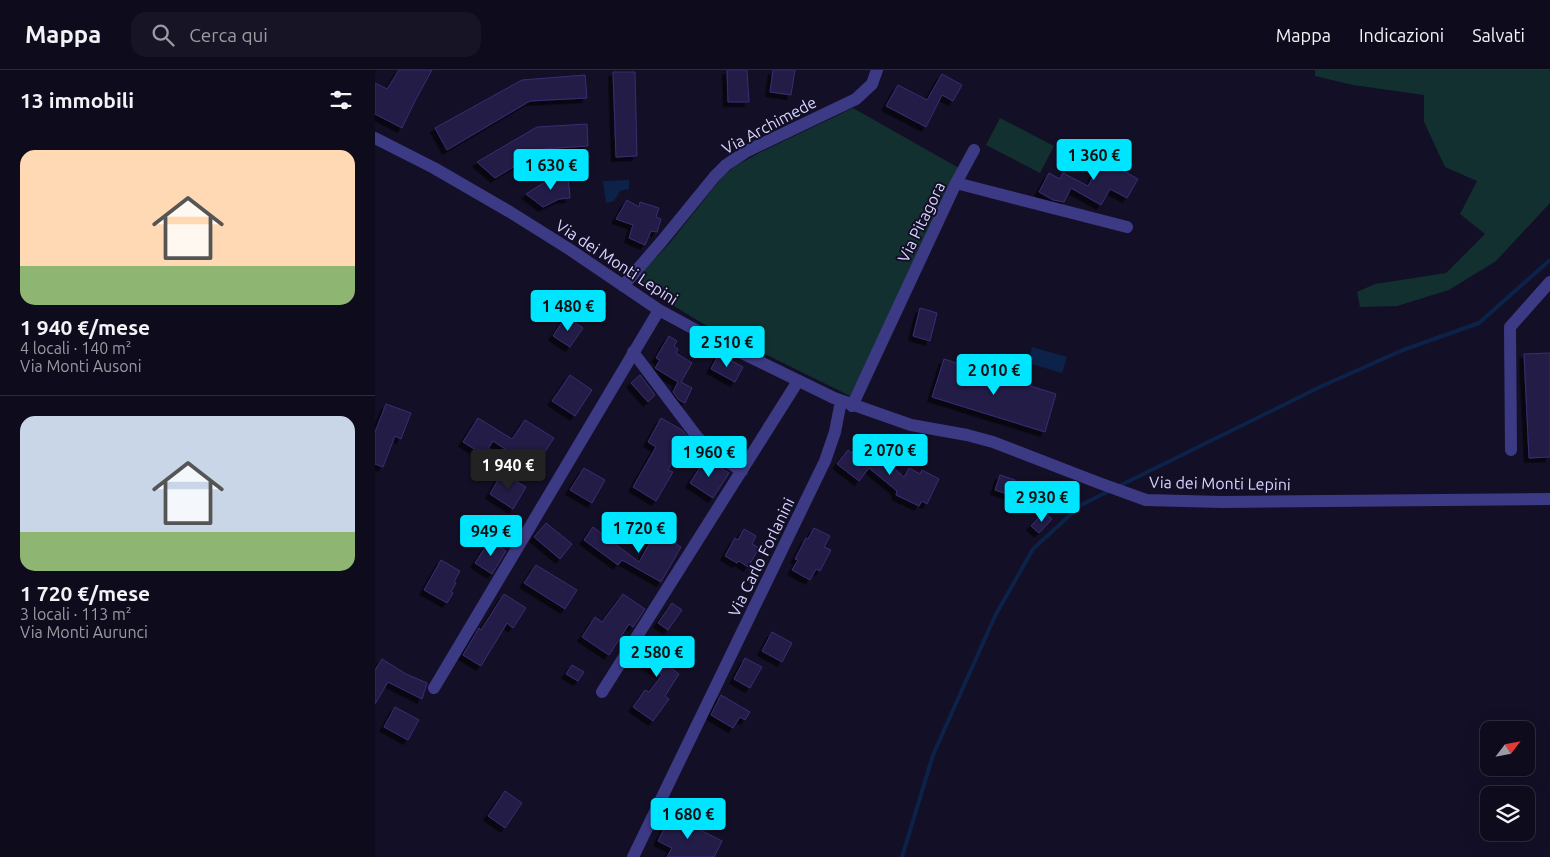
<!DOCTYPE html>
<html lang="it">
<meta charset="utf-8">
<style>
:root{--surface:#0e0b1c;--page:#171425;--text:#f1f3f6;--muted:#9b9ba3;--line:#2e2b3b;--accent:#00e5ff}
body{margin:0;font-family:Ubuntu,sans-serif;background:var(--page);color:var(--text);height:100vh;display:flex;flex-direction:column;font-size:19px;white-space:nowrap}
*{box-sizing:border-box;margin:0}
p{font-size:16px;color:var(--muted)}
.icon{flex:none;width:28px;height:28px;fill:none;stroke:currentColor;stroke-width:2;stroke-linecap:round;stroke-linejoin:round}
.map{position:relative;flex:1;overflow:hidden}
.drawer{display:flex;flex-direction:column;background:var(--surface);width:375px}
.drawer>*{flex:none}
.needle{width:32px;rotate:58deg}
.buttons{position:absolute;left:1105px;top:651px;display:grid;gap:10px}
.buttons a{display:grid;place-items:center;width:55px;height:55px;border-radius:10px;background:var(--surface);box-shadow:0 5px 20px #0002,0 0 0 1px var(--line);font-size:25px}
.price{position:absolute;translate:-50% -42px;padding:0 11px;border-radius:5px;background:var(--accent);color:#111;font-size:16px;line-height:32px;filter:drop-shadow(0 1px 2px #0008)}
.price::after{content:'';position:absolute;left:50%;top:30px;width:15px;height:11px;margin-left:-8px;background:inherit;clip-path:polygon(0 0,100% 0,50% 100%)}
.price.on{background:#222;color:#fff}
ul{padding:0;list-style:none}
li{display:grid;align-content:center;gap:10px;height:265px;padding:0 20px}
li+li{border-top:1px solid var(--line)}
li span{display:grid;place-items:center;height:155px;border-radius:15px;color:#555}
li>.icon{margin-inline-start:auto}
span .icon{width:90px;height:90px;fill:#fffc;stroke-width:1}
li b{font-size:21px}
h2{display:flex;justify-content:space-between;align-items:center;height:60px;padding:0 20px;font-size:21px}
header{display:flex;align-items:center;gap:30px;box-sizing:border-box;height:70px;padding:0 25px;background:var(--surface);border-bottom:1px solid var(--line)}
header strong{font-size:24px}
nav{display:flex;gap:28px;margin-inline-start:auto;font-size:18px}
.search{width:350px;height:45px;background:var(--page);display:flex;align-items:center;gap:12px;box-sizing:border-box;padding:0 18px;border-radius:15px;color:var(--muted);font-size:19px}
main{display:flex;flex:1;min-height:0}
.map>svg:first-child{display:block}
</style>
<header>
<strong>Mappa</strong>
<div class="search"><svg class="icon" aria-label="search" viewBox="0 0 24 24"><circle cx="10" cy="10" r="6"/><path d="M15 15l6 6"/></svg>Cerca qui</div>
<nav><a>Mappa</a><a>Indicazioni</a><a>Salvati</a></nav>
</header>
<main>
<section class="drawer">
<h2>13 immobili<svg class="icon" aria-label="filters" viewBox="0 0 24 24"><path d="M4 7h16M4 17h16"/><circle cx="9" cy="7" r="2"/><circle cx="15" cy="17" r="2"/></svg></h2>
<ul>
<li><span style="background:linear-gradient(#ffd9b3 75%,#8fb573 0)"><svg class="icon" aria-label="home" viewBox="0 0 24 24"><path d="M3 11l9-7 9 7M6 9v11h12V9"/></svg></span><div><b>1 940 €/mese</b><p>4 locali · 140 m²</p><p>Via Monti Ausoni</p></div></li>
<li><span style="background:linear-gradient(#c9d6e8 75%,#8fb573 0)"><svg class="icon" aria-label="home" viewBox="0 0 24 24"><path d="M3 11l9-7 9 7M6 9v11h12V9"/></svg></span><div><b>1 720 €/mese</b><p>3 locali · 113 m²</p><p>Via Monti Aurunci</p></div></li>
</ul>
</section>
<div class="map">
<svg width="1175" height="787" viewBox="0 0 1175 787">
<defs>
<filter id="shadow"><feDropShadow dx="-4.5" dy="4.5" stdDeviation="0" flood-color="#0009"/></filter>
</defs>
<rect width="100%" height="100%" fill="#130f26"/>
<path fill="#12302f" d="M 940,0 L 1175,0 L 1175,133 L 1121,191 L 1074,220 L 1022,236 L 985,237 L 982,222 L 1000,214 L 1071,203 L 1110,164 L 1085,144 L 1102,111 L 1070,97 L 1049,52 L 1049,25 L 978,15 L 940,6 Z
M 478,38 L 584,98 L 475,326 L 327,253 L 261,213 L 270,199 L 293,175 L 349,105 L 362,95 L 384,83 Z
M 625,48 L 679,76 L 665,103 L 611,75 Z"/>
<path fill="#0c2248" d="M 254,110 L 254,119 L 245,121 L 239,131 L 231,133 L 228,111 Z
M 657,277 L 692,287 L 687,303 L 653,293 Z"/>
<g fill="none" stroke-linecap="round" stroke-linejoin="round">
<path stroke="#0c2248" stroke-width="4" d="M 744,416 L 947,316 L 1028,280 L 1104,253 L 1175,190
M 527,787 L 558,685 L 620,546 L 658,479 L 706,435 L 736,420"/>
</g>
<path fill="#241b47" stroke="#3b2d73" filter="url(#shadow)" d="M 24,0 L 57,0 L 41,29 L 27,58 L 0,44 L 0,13 L 12,19 Z
M 352,0 L 372,0 L 374,32 L 353,32 Z
M 398,0 L 420,0 L 416,25 L 395,22 Z
M 238,2 L 260,2 L 262,86 L 241,87 Z
M 567,4 L 587,15 L 578,31 L 567,25 L 551,57 L 511,36 L 523,15 L 552,30 Z
M 210,5 L 212,28 L 155,31 L 72,80 L 60,58 L 147,10 Z
M 212,54 L 213,76 L 168,79 L 120,108 L 102,92 L 162,57 Z
M 734,77 L 752,86 L 745,99 L 763,109 L 752,128 L 735,119 L 726,135 L 696,118 L 689,132 L 678,130 L 664,122 L 674,103 L 685,109 L 688,103 L 713,116 Z
M 178,107 L 193,107 L 195,128 L 184,129 L 168,137 L 151,124 Z
M 252,130 L 264,137 L 265,132 L 284,138 L 281,147 L 286,149 L 282,162 L 276,161 L 270,175 L 254,168 L 258,155 L 241,149 Z
M 545,238 L 562,243 L 555,271 L 538,266 Z
M 191,246 L 208,258 L 195,277 L 178,266 Z
M 294,266 L 302,271 L 299,276 L 303,279 L 301,283 L 317,293 L 306,312 L 317,318 L 310,333 L 304,330 L 298,322 L 303,312 L 280,298 L 285,290 L 281,288 Z
M 1175,283 L 1175,387 L 1154,388 L 1149,284 Z
M 344,284 L 368,297 L 360,312 L 336,299 Z
M 569,289 L 681,324 L 670,362 L 557,327 Z
M 195,305 L 217,320 L 200,346 L 177,331 Z
M 265,305 L 280,325 L 273,332 L 256,313 Z
M 11,334 L 36,343 L 26,369 L 20,366 L 8,397 L 0,394 L 0,362 Z
M 103,348 L 137,369 L 150,350 L 179,368 L 159,398 L 118,371 L 109,385 L 88,372 Z
M 286,348 L 307,360 L 312,366 L 293,400 L 298,402 L 281,431 L 258,417 L 281,377 L 273,372 Z
M 484,374 L 506,391 L 508,389 L 529,407 L 534,398 L 545,404 L 547,400 L 564,409 L 552,434 L 547,431 L 544,436 L 521,425 L 522,421 L 494,398 L 484,411 L 462,394 L 473,380 L 477,383 Z
M 331,388 L 354,403 L 338,428 L 315,413 Z
M 209,398 L 230,410 L 217,433 L 195,420 Z
M 127,403 L 151,417 L 138,439 L 115,424 Z
M 625,405 L 640,410 L 635,425 L 620,420 Z
M 669,442 L 677,449 L 664,463 L 656,456 Z
M 171,453 L 197,474 L 185,489 L 159,467 Z
M 218,457 L 264,492 L 281,462 L 306,477 L 286,512 L 247,490 L 243,495 L 209,470 Z
M 439,458 L 455,466 L 449,477 L 456,480 L 445,501 L 441,499 L 435,510 L 417,500 L 423,490 L 420,489 L 431,468 L 433,469 Z
M 369,459 L 381,466 L 377,474 L 384,478 L 373,497 L 364,491 L 362,493 L 350,486 L 360,468 L 363,470 Z
M 115,470 L 131,481 L 117,504 L 100,493 Z
M 66,490 L 85,501 L 79,512 L 81,513 L 76,522 L 78,523 L 72,533 L 49,520 Z
M 161,495 L 202,520 L 190,539 L 149,513 Z
M 129,524 L 151,538 L 138,558 L 132,553 L 106,596 L 88,585 L 104,558 L 106,560 Z
M 248,524 L 270,539 L 258,557 L 254,554 L 234,585 L 207,567 L 220,547 L 227,552 Z
M 297,533 L 307,540 L 293,560 L 283,553 Z
M 397,562 L 417,573 L 407,592 L 387,581 Z
M 278,566 L 296,578 L 295,581 L 304,587 L 296,598 L 304,604 L 290,626 L 294,629 L 278,651 L 258,637 L 270,620 L 274,622 L 287,605 L 263,588 Z
M 370,588 L 387,597 L 375,618 L 359,609 Z
M 7,589 L 31,604 L 52,613 L 47,629 L 13,612 L 0,634 L 0,600 Z
M 197,595 L 209,602 L 203,611 L 191,604 Z
M 346,625 L 375,642 L 370,650 L 365,647 L 358,658 L 336,645 Z
M 20,637 L 44,650 L 33,670 L 9,657 Z
M 130,721 L 147,733 L 130,758 L 113,746 Z
M 296,745 L 347,771 L 339,787 L 292,787 L 297,778 L 283,771 Z"/>
<g fill="none" stroke-linecap="round" stroke-linejoin="round">
<path stroke="#3d3a85" stroke-width="12" d="M 0,68 L 59,98 L 135,142 L 194,179 L 284,240 L 330,265 L 459,328 L 536,355 L 592,365 L 618,372 L 724,413 L 771,430 L 847,432 L 1175,429
M 581,113 L 599,80
M 248,216 L 287,171 L 340,106 L 351,95 L 372,81 L 481,29 L 497,14 L 502,0
M 258,282 L 323,368 L 342,385 L 367,401
M 477,336 L 581,113 L 752,157
M 1136,380 L 1135,257 L 1175,212
M 59,618 L 284,240
M 227,622 L 423,311
M 258,787 L 450,391 L 460,362 L 466,331"/>
</g>
<g text-anchor="middle" stroke-width="4" stroke-linejoin="round" paint-order="stroke">
<g font-size="16" fill="#d9d4ff" stroke="#130f26">
<text transform="translate(394 55) rotate(-28)" y="6">Via Archimede</text>
<text transform="translate(546 152) rotate(-64)" y="6">Via Pitagora</text>
<text transform="translate(242 192) rotate(33)" y="6">Via dei Monti Lepini</text>
<text transform="translate(845 413) rotate(1)" y="6">Via dei Monti Lepini</text>
<text transform="translate(386 487) rotate(-64)" y="6">Via Carlo Forlanini</text>
</g>
</g>
</svg>
<div class="buttons">
<a><svg class="needle" viewBox="-14 -14 28 28"><path d="M0-13l5 13h-10z" fill="#e53935"/><path d="M0 13l5-13h-10z" fill="#9b9ba3"/></svg></a>
<a><svg class="icon" aria-label="layers" viewBox="0 0 24 24"><path d="M12 4l9 5-9 5-9-5zM3 14l9 5 9-5"/></svg></a>
</div>
<b class="price" style="left:719px;top:111px">1 360 €</b>
<b class="price" style="left:176px;top:121px">1 630 €</b>
<b class="price" style="left:193px;top:262px">1 480 €</b>
<b class="price" style="left:352px;top:298px">2 510 €</b>
<b class="price" style="left:619px;top:326px">2 010 €</b>
<b class="price" style="left:515px;top:406px">2 070 €</b>
<b class="price" style="left:334px;top:408px">1 960 €</b>
<b class="price on" style="left:133px;top:421px">1 940 €</b>
<b class="price" style="left:667px;top:453px">2 930 €</b>
<b class="price" style="left:264px;top:484px">1 720 €</b>
<b class="price" style="left:116px;top:487px">949 €</b>
<b class="price" style="left:282px;top:608px">2 580 €</b>
<b class="price" style="left:313px;top:770px">1 680 €</b>
</div>
</main>
